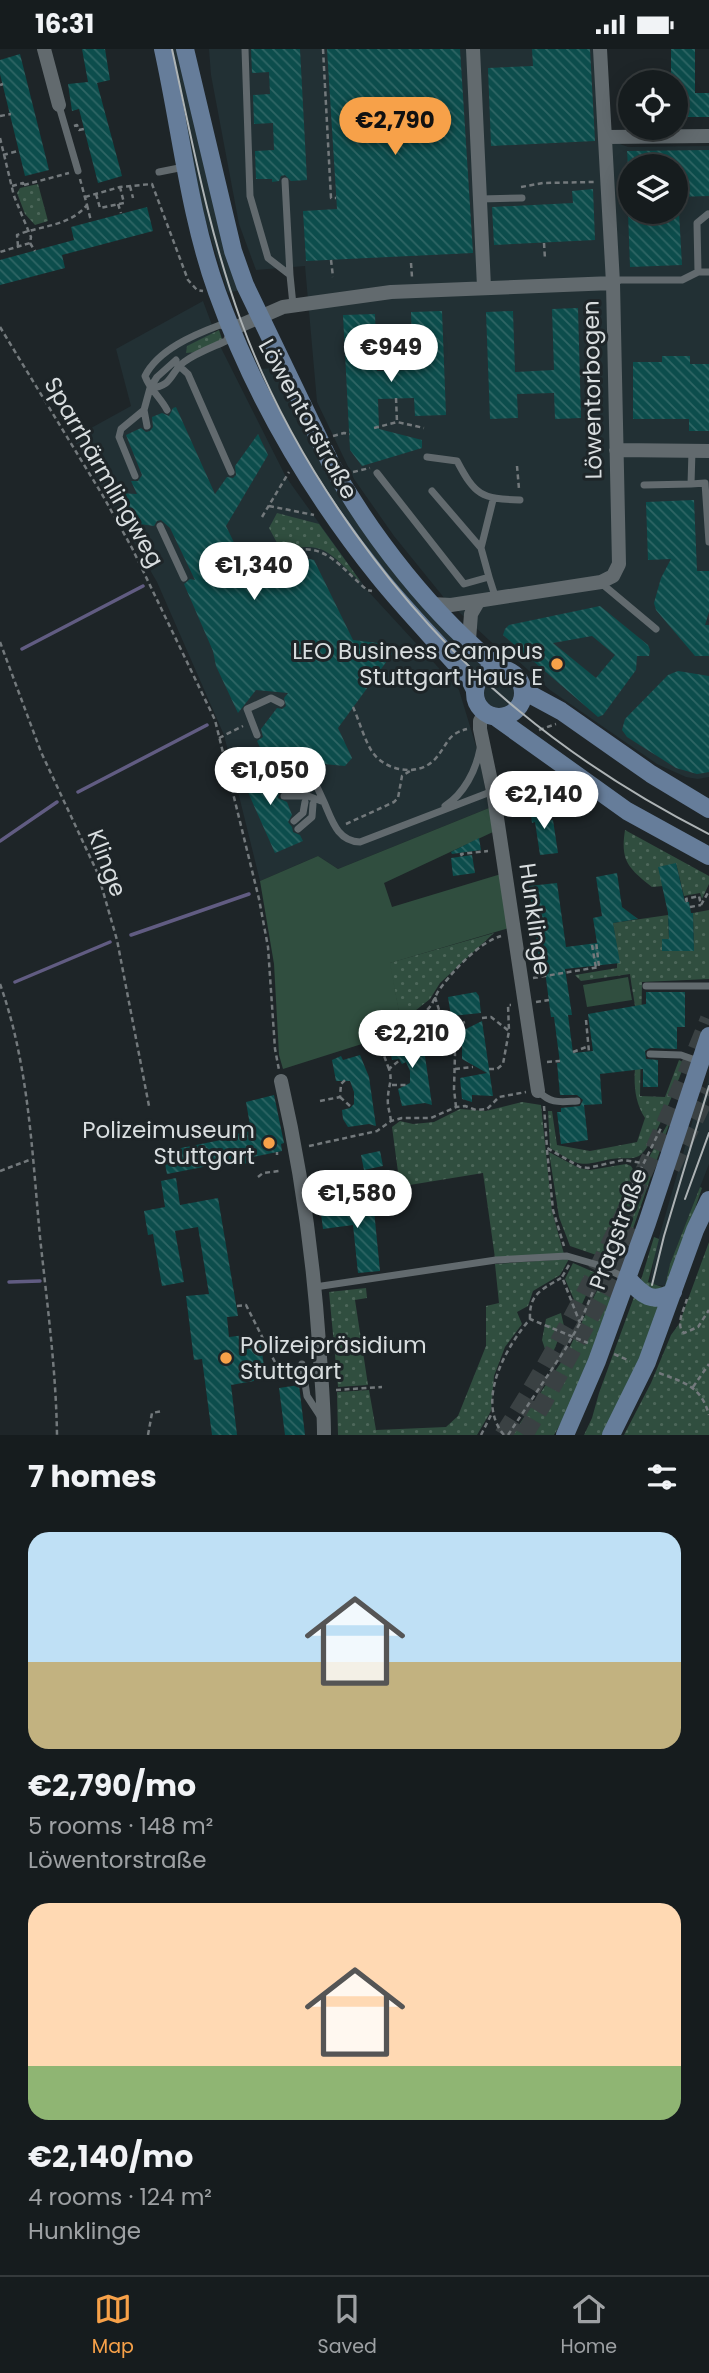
<!DOCTYPE html>
<meta charset="utf-8">
<style>
:root{--surface:#161c1e;--page:#23292b;--text:#f1f3f6;--muted:#9ea1a4;--line:#353a3c;--accent:#f7a149}
body{margin:0;font-family:Poppins,sans-serif;background:var(--page);color:var(--text);height:100vh;display:flex;flex-direction:column;font-size:26px;white-space:nowrap}
*{box-sizing:border-box;margin:0}
p{font-size:23px;color:var(--muted)}
.icon{flex:none;width:38px;height:38px;fill:none;stroke:currentColor;stroke-width:2;stroke-linecap:round;stroke-linejoin:round}
.map{position:relative;height:1386px;overflow:hidden}
.sheet{display:flex;flex-direction:column;background:var(--surface);flex:1}
.sheet>*{flex:none}
.buttons{position:absolute;left:618px;top:21px;display:grid;gap:14px}
.buttons a{display:grid;place-items:center;width:70px;height:70px;border-radius:50%;background:var(--surface);box-shadow:0 4px 18px #0003,0 0 0 2px var(--line);font-size:35px}
.price{position:absolute;translate:-50% -60px;padding:0 16px;border-radius:24px;background:#fff;color:#222;font-size:23px;line-height:46px;filter:drop-shadow(0 2px 4px #0008)}
.price::after{content:'';position:absolute;left:50%;top:42px;width:21px;height:16px;margin-left:-10px;background:inherit;clip-path:polygon(0 0,100% 0,50% 100%)}
.price.active{background:var(--accent);color:#111}
ul{padding:0;list-style:none}
li{display:grid;align-content:center;gap:14px;height:371px;padding:0 28px}
li span{display:grid;place-items:center;height:217px;border-radius:21px;color:#555}
li>.icon{margin-inline-start:auto}
span .icon{width:126px;height:126px;fill:#fffc;stroke-width:1}
li b{font-size:30px}
h2{display:flex;justify-content:space-between;align-items:center;height:84px;padding:0 28px;font-size:30px}
.status{display:flex;justify-content:space-between;align-items:center;height:49px;padding:0 35px;background:var(--surface);direction:ltr}
.status svg{height:19px;fill:currentColor}
.menu{display:flex;justify-content:space-around;align-items:center;height:98px;border-top:2px solid var(--line);background:var(--surface);font-size:19px;color:var(--muted)}
.menu a{display:grid;justify-items:center;gap:4px}
.menu .active{color:var(--accent)}
.map>svg:first-child{display:block}
</style>
<div class="status"><b>16:31</b><svg viewBox="0 0 49 12"><path d="M0 12V9h3v3zM5 12V6h3v6zM10 12V3h3v9zM15 12V0h3v12zM26 1h20v11H26zM47 4h2v5h-2z"/></svg></div>
<div class="map">
<svg width="709" height="1386" viewBox="0 0 709 1386">
<defs>
<pattern id="grass-dots" width="8" height="8" patternUnits="userSpaceOnUse" patternTransform="scale(1.75)"><rect width="8" height="8" fill="#304e3f"/><path d="M2 2h.1M6 6h.1" fill="none" stroke="#4d675a" stroke-width="1.8" stroke-linecap="round"/></pattern>
<pattern id="building-back-hatch" width="6" height="6" patternUnits="userSpaceOnUse" patternTransform="scale(1.75)"><rect width="6" height="6" fill="#0c4d4c"/><path d="M-1 5l2 2M0 0l6 6M5-1l2 2" fill="none" stroke="#2f6665"/></pattern>
</defs>
<rect width="100%" height="100%" fill="#1e2528"/>
<path fill="#223034" fill-rule="evenodd" d="M 168,0 L 182,0 L 240,241 L 228,244 L 204,166 Z
M 209,0 L 606,0 L 612,92 L 628,98 L 709,97 L 709,728 L 698,730 L 686,728 L 657,715 L 550,641 L 516,610 L 504,605 L 445,550 L 394,487 L 354,430 L 317,353 L 305,217 L 256,221 L 239,175 L 211,26 ZM 630,117 L 676,117 L 676,163 L 630,163 Z
M 203,252 L 219,295 L 286,428 L 367,541 L 459,641 L 479,707 L 489,759 L 338,820 L 318,807 L 260,832 L 224,686 L 157,533 L 73,389 L 131,357 L 116,300 Z
M 276,319 L 309,391 L 337,438 L 488,616 L 474,628 L 383,527 L 295,396 L 258,320 Z
M484 644a15 15 0 1 1 30 0a15 15 0 1 1-30 0Z
M 709,1029 L 709,1047 L 706,1056 L 709,1057 L 709,1115 L 670,1215 L 665,1237 L 650,1235 L 655,1202 L 698,1053 L 701,1054 Z"/>
<path fill="url(#grass-dots)" d="M 38,135 L 48,172 L 35,176 L 25,165 L 17,144 L 20,139 Z
M 219,281 L 222,290 L 196,303 L 186,304 L 187,297 Z
M 277,464 L 319,475 L 361,533 C 330,506 325,489 282,503 L 269,479 Z
M 625,781 L 709,827 L 709,835 L 702,850 L 700,844 L 684,847 L 676,814 L 663,837 L 652,838 C 629,819 620,813 625,781 Z
M 709,861 L 709,930 L 642,933 L 640,1047 L 665,1048 L 679,1011 L 685,1014 C 678,1032 654,1098 639,1107 C 631,1111 620,1108 611,1110 C 577,1118 580,1117 550,1099 L 548,1062 L 552,1062 L 557,1096 L 590,1102 L 637,1093 L 645,1069 C 627,1041 638,1010 637,979 C 637,961 632,943 630,925 L 581,932 L 575,926 L 617,919 L 617,914 L 619,913 L 613,874 L 668,866 L 669,890 L 694,902 L 693,864 Z
M 494,884 L 440,934 L 430,950 L 401,973 L 389,914 Z
M 522,1053 L 541,1056 L 552,1162 L 564,1205 L 495,1209 L 483,1124 L 324,1150 L 357,1134 L 398,1123 L 392,1078 L 400,1072 L 413,1075 L 434,1073 L 460,1060 L 486,1062 Z
M 672,1067 L 620,1217 L 606,1213 L 634,1135 Z
M 549,1103 L 579,1119 L 590,1121 L 626,1115 L 631,1117 L 634,1122 L 602,1208 L 570,1197 L 559,1168 Z
M 700,1138 L 702,1139 L 668,1238 L 655,1244 L 641,1231 L 654,1188 L 659,1190 L 648,1233 L 662,1238 L 665,1237 L 670,1215 Z
M 709,1193 L 709,1386 L 624,1386 L 651,1334 L 671,1286 L 679,1275 Z
M 569,1210 L 560,1226 L 533,1242 L 528,1257 L 517,1263 L 522,1275 L 505,1298 L 494,1327 L 491,1362 L 477,1386 L 338,1386 L 337,1343 L 369,1341 L 376,1381 L 446,1378 L 458,1367 L 486,1297 L 486,1257 L 499,1254 L 495,1215 Z
M 573,1214 L 596,1224 L 579,1262 L 565,1230 Z
M 604,1227 L 616,1235 C 599,1285 582,1340 554,1386 L 512,1386 L 566,1306 Z
M 366,1239 L 367,1249 L 355,1251 L 368,1336 L 338,1338 L 329,1243 Z
M 634,1248 L 660,1257 L 646,1298 L 602,1386 L 584,1386 L 592,1369 L 599,1344 Z
M 561,1264 L 564,1277 L 554,1301 L 546,1303 L 542,1291 L 546,1270 Z"/>
<path fill="#304e3f" d="M 489,759 L 493,783 L 384,834 L 392,858 L 501,825 L 509,879 L 390,914 L 401,973 L 365,994 L 283,1020 L 279,1006 L 274,915 L 260,832 L 318,807 L 338,820 Z
M 628,928 L 632,951 L 587,958 L 583,936 Z"/>
<g fill="none" stroke-linecap="round" stroke-linejoin="round">
<path stroke="#615c82" stroke-width="3.5" d="M 22,600 L 143,537
M 78,743 L 207,676
M 0,792 L 57,753
M 131,886 L 249,845
M 15,933 L 110,893
M 9,1233 L 40,1232"/>
</g>
<path fill="url(#building-back-hatch)" fill-rule="evenodd" d="M 82,0 L 105,0 L 110,31 L 97,34 L 122,127 L 98,134 L 79,60 L 72,62 L 68,35 L 88,33 Z
M 251,0 L 300,0 L 307,131 L 291,132 L 285,126 L 281,127 L 279,132 L 272,133 L 272,130 L 256,130 L 255,102 L 274,101 L 273,74 L 254,75 L 253,46 L 270,45 L 269,23 L 252,24 Z
M 327,0 L 460,0 L 473,204 L 306,212 L 303,162 L 337,160 Z
M 532,0 L 590,0 L 595,92 L 491,97 L 488,19 L 533,17 Z
M 671,0 L 695,0 L 695,44 L 709,44 L 709,68 L 676,68 L 676,33 L 671,33 Z
M 20,5 L 49,121 L 25,127 L 0,25 L 0,11 Z
M 709,101 L 709,147 L 676,148 L 676,117 L 628,117 L 627,102 Z
M 593,140 L 595,191 L 494,196 L 492,158 L 573,154 L 572,142 Z
M 147,158 L 153,182 L 62,206 L 65,219 L 0,236 L 0,211 L 74,191 L 71,178 Z
M 628,163 L 679,163 L 682,216 L 630,218 Z
M 578,259 L 581,369 L 555,370 L 554,344 L 517,345 L 518,369 L 490,370 L 486,263 L 513,262 L 515,323 L 554,321 L 552,260 Z
M 442,262 L 446,366 L 415,367 L 414,349 L 378,350 L 379,380 L 422,391 L 422,399 L 362,417 L 350,401 L 343,266 L 375,265 L 377,322 L 413,321 L 411,263 Z
M 662,307 L 690,307 L 690,315 L 709,315 L 709,382 L 689,382 L 689,370 L 633,370 L 633,313 L 662,313 Z
M 176,358 L 215,445 L 227,428 L 233,429 L 236,426 L 235,417 L 258,385 L 268,406 L 226,477 L 253,533 L 285,535 L 301,508 L 314,511 L 353,591 L 386,595 L 392,605 L 338,679 L 352,709 L 345,717 L 313,714 L 307,708 L 303,709 L 300,713 L 277,711 L 270,705 L 264,707 L 257,692 L 263,688 L 261,680 L 277,659 L 282,660 L 286,657 L 284,649 L 288,644 L 256,641 L 238,664 L 216,617 L 213,602 L 184,535 L 190,530 L 195,531 L 170,479 L 161,471 L 157,472 L 154,477 L 133,474 L 118,444 L 137,445 L 131,432 L 138,432 L 142,426 L 126,386 L 141,379 L 146,383 L 150,382 L 153,378 L 152,368 L 162,364 L 169,367 L 173,359 Z
M 694,451 L 697,522 L 709,522 L 709,563 L 705,576 L 709,576 L 709,607 L 695,607 L 656,561 L 654,554 L 661,529 L 671,510 L 648,511 L 646,453 Z
M 600,557 L 648,596 L 650,601 L 649,607 L 637,607 L 636,621 L 603,666 L 598,668 L 503,586 L 505,580 L 509,576 ZM 592,587 L 615,606 L 596,629 L 553,594 Z
M 678,622 L 709,627 L 709,723 L 704,724 L 697,725 L 676,719 L 627,688 L 622,681 L 625,670 L 668,626 Z
M 263,713 L 276,734 L 274,739 L 279,744 L 278,749 L 287,753 L 292,766 L 288,773 L 292,778 L 293,783 L 300,786 L 303,792 L 275,804 L 239,723 Z
M 545,756 L 547,772 L 553,771 L 558,804 L 540,806 L 535,773 L 532,774 L 530,758 Z
M 479,789 L 481,801 L 452,805 L 451,803 Z
M 472,806 L 475,824 L 453,827 L 451,809 Z
M 676,814 L 685,853 L 689,853 L 691,864 L 693,864 L 694,902 L 662,902 L 662,890 L 669,890 L 668,864 L 658,818 Z
M 617,824 L 622,858 L 638,870 L 613,874 L 620,914 L 565,920 L 572,966 L 568,966 L 573,1004 L 593,1002 L 588,965 L 646,955 L 646,943 L 685,943 L 685,978 L 677,978 L 677,1000 L 650,999 L 645,1002 L 646,1010 L 658,1011 L 658,1038 L 643,1038 L 643,1020 L 600,1025 L 602,1055 L 584,1056 L 588,1091 L 561,1095 L 557,1063 L 561,1063 L 561,1059 L 580,1057 L 583,1051 L 577,1046 L 560,1046 L 557,1014 L 560,1014 L 554,968 L 551,968 L 545,922 L 541,923 L 529,837 L 557,834 L 566,898 L 597,894 L 593,869 L 602,867 L 596,828 Z
M 476,943 L 479,947 L 481,964 L 451,967 L 448,948 Z
M 482,972 L 493,1047 L 472,1046 L 472,1053 L 462,1050 L 460,1029 L 487,1024 L 462,1010 L 462,992 L 458,984 Z
M 394,981 L 398,990 L 416,985 L 425,1007 L 432,1056 L 425,1054 L 402,1057 L 398,1040 L 410,1034 L 410,1022 L 406,1013 L 402,1015 L 399,1010 L 392,1011 L 388,990 L 393,988 Z
M 360,1006 L 369,1028 L 376,1077 L 369,1075 L 348,1078 L 343,1070 L 342,1061 L 350,1059 L 354,1055 L 354,1043 L 350,1032 L 336,1032 L 332,1011 L 341,1007 L 343,1011 Z
M 274,1046 L 284,1094 L 281,1095 L 282,1102 L 253,1108 L 254,1113 L 230,1117 L 229,1113 L 167,1125 L 165,1115 L 173,1114 L 171,1101 L 221,1091 L 221,1088 L 251,1082 L 246,1053 Z
M 380,1102 L 383,1117 L 364,1121 L 361,1106 Z
M 176,1129 L 180,1156 L 218,1149 L 238,1267 L 227,1268 L 229,1288 L 245,1286 L 247,1298 L 261,1296 L 265,1325 L 253,1326 L 254,1332 L 231,1336 L 237,1386 L 212,1386 L 202,1310 L 194,1311 L 186,1247 L 209,1245 L 198,1178 L 175,1182 L 184,1233 L 162,1237 L 153,1185 L 148,1186 L 144,1162 L 165,1158 L 161,1132 Z
M 373,1151 L 380,1222 L 358,1224 L 353,1176 L 323,1180 L 320,1157 Z
M 299,1336 L 305,1386 L 285,1386 L 279,1339 Z"/>
<g fill="none" stroke-linecap="round" stroke-linejoin="round">
<path stroke="#3a4143" stroke-width="18" stroke-dasharray="18 9" stroke-linecap="butt" d="M 671,1119 L 709,1041
M 503,1386 C 587,1256 651,1113 709,970
M 524,1386 L 541,1358 L 638,1181"/>
<path stroke="#73797c" stroke-width="2.5" stroke-dasharray="5 3.5" stroke-linecap="butt" d="M 323,0 L 331,149 L 336,149
M 0,36 L 3,35
M 0,67 L 11,65
M 74,77 L 77,76 L 79,81 L 84,80
M 0,89 L 14,147 L 31,188 L 30,194 L 0,203
M 3,106 L 18,102
M 24,136 L 69,124
M 12,137 L 23,134 L 24,138
M 130,137 L 133,149
M 521,138 L 543,134 L 595,133
M 96,145 L 100,159 L 124,154 L 120,138
M 85,148 L 120,138 L 152,135 L 188,231 L 197,241 L 203,242
M 118,155 L 121,164
M 87,156 L 91,172
M 30,194 L 35,202
M 544,194 L 545,210
M 18,197 L 17,186 C 41,176 69,178 87,156 L 80,130
M 331,211 L 333,228
M 411,214 L 412,228
M 0,278 L 103,447 L 132,499 L 215,671 L 259,850 L 268,898 L 275,1000 L 279,1021
M 395,303 L 396,321
M 580,326 L 601,325
M 396,349 L 397,373
M 374,379 L 397,373 L 424,379
M 333,387 L 344,384 L 350,385
M 517,417 L 519,440
M 353,423 L 370,419
M 269,457 L 314,466
M 262,468 L 289,423
M 281,506 C 322,488 338,516 367,541 L 372,542
M 0,593 L 41,703 L 98,825 L 117,891 L 149,1057
M 353,658 C 359,671 365,693 373,704 C 387,723 420,728 436,709 C 448,695 447,685 467,680
M 539,681 L 556,675
M 219,689 L 243,677
M 346,775 L 394,753 L 398,749 L 402,727 L 410,722
M 462,807 L 461,805 L 488,802
M 524,833 L 526,845 L 530,844
M 687,853 L 686,850 L 699,847 L 701,856
M 701,856 L 709,842
M 690,858 L 701,856
M 592,896 L 596,919
M 538,901 L 535,901 L 538,928
M 533,929 L 599,918 L 596,892
M 0,935 C 29,1016 32,1104 40,1188 C 47,1254 56,1320 57,1386
M 435,948 L 440,964 L 457,976
M 536,953 L 549,951
M 482,969 L 491,968 L 509,982 L 508,956 L 511,956
M 586,971 L 589,1003
M 573,1003 L 589,997
M 547,1013 L 560,1012
M 389,1020 L 380,996 C 389,980 414,974 428,960 C 433,955 435,947 439,941 C 453,922 478,894 501,887
M 455,1020 L 473,1018
M 489,1020 L 497,1020 L 503,1015 L 509,982
M 392,1036 L 406,1036
M 340,1048 L 350,1057
M 320,1052 L 340,1048 L 341,1035 L 345,1031
M 544,1057 L 547,1099 L 580,1118 L 588,1119 L 623,1111 L 642,1114
M 456,1058 L 454,1040 L 455,1005 L 450,979 L 465,973
M 391,1072 C 390,1064 387,1056 388,1049 C 388,1037 393,1032 389,1020 L 401,1010
M 309,1097 L 377,1082 L 391,1072 L 402,1069 L 431,1069 L 456,1058 L 465,1057 L 476,1061 L 487,1060 L 499,1048 L 526,1043
M 547,1101 L 553,1161 L 564,1197
M 277,1103 L 277,1106
M 0,1122 L 32,1110
M 258,1128 L 263,1124 L 279,1122
M 605,1209 L 628,1146 L 662,1077
M 569,1216 L 562,1228 L 580,1274
M 687,1250 C 684,1261 675,1276 684,1284 L 698,1278 L 709,1261
M 237,1257 L 246,1256 L 283,1329 L 294,1331
M 530,1270 C 529,1245 541,1241 561,1229
M 614,1305 L 630,1312
M 659,1324 C 685,1334 701,1337 709,1366
M 693,1338 L 709,1315
M 336,1341 L 382,1338
M 148,1386 L 152,1364 L 162,1362
M 481,1386 L 492,1364
M 504,1386 C 475,1352 506,1298 530,1270 L 588,1294
M 508,1386 L 566,1299 L 580,1274 L 599,1228"/>
<path stroke="#626a6e" stroke-width="7" d="M 245,0 L 250,147 L 268,209 L 290,226 L 293,256
M 59,57 L 78,122
M 159,123 L 184,118
M 285,132 L 290,226
M 480,150 L 522,149
M 698,223 L 697,174 L 708,165
M 614,234 L 620,231 L 682,231 L 698,223 L 709,223
M 177,315 L 188,325 L 231,423
M 150,339 C 173,338 170,323 184,313 C 196,304 213,298 226,292 L 232,280 L 220,276 C 193,286 158,301 145,327 C 150,341 161,349 167,361
M 144,361 L 147,377
M 692,402 L 691,435 L 705,434 L 709,493
M 427,408 L 457,412 C 475,446 481,450 520,451
M 377,424 L 464,535 L 489,528 L 481,499 L 432,442
M 135,427 L 119,388 L 121,380 L 144,361 L 150,339 L 157,328 L 176,311
M 644,436 L 691,435
M 160,477 L 184,529
M 481,499 L 493,451
M 489,528 L 496,550
M 601,534 L 656,580
M 257,686 L 247,660 L 271,649 L 281,654
M 269,711 L 275,718 L 284,737
M 306,714 L 324,753
M 280,738 L 302,737 L 308,747
M 284,747 L 308,747 L 324,753 C 332,771 337,792 360,793 L 493,742
M 445,757 C 464,745 476,721 480,700
M 294,772 L 303,764 L 305,753
M 298,780 L 312,768 L 313,755
M 646,937 L 709,937
M 650,1005 L 681,1006 L 701,1013
M 538,1042 C 551,1055 559,1053 577,1052
M 315,1238 L 496,1211 L 567,1207 L 598,1216 L 626,1229
M 302,1315 L 307,1347 L 322,1370"/>
<path stroke="#626a6e" stroke-width="14" d="M 44,0 L 59,56
M 473,0 L 484,238
M 607,88 L 709,87
M 232,280 L 283,258 L 391,243 L 613,234
M 616,401 L 709,402
M 432,555 L 451,556 L 601,533 L 613,527 L 619,515 L 613,234 L 600,0
M 469,591 L 471,565 L 478,553
M 485,664 L 480,672 L 480,680 L 493,742 L 538,1042
M 281,1032 C 301,1119 313,1206 319,1294 C 321,1325 324,1355 324,1386"/>
<path stroke="#667d9a" stroke-width="18" d="M 163,0 C 181,81 189,165 217,243 C 254,346 311,443 379,528 C 408,564 440,596 470,631 L 475,641
M 185,0 L 233,202 L 245,236 L 331,415 C 371,487 434,568 499,619
M475 644a24 24 0 1 1 48 0a24 24 0 1 1-48 0Z
M 524,642 L 561,662 L 651,725 L 709,760
M 497,669 L 627,762 L 709,807
M 627,1229 C 642,1245 651,1256 673,1243
M 565,1386 L 597,1312 L 647,1174 L 709,987
M 611,1386 L 647,1313 L 695,1181 L 709,1151"/>
<path stroke="#adb3b5" stroke-width="2" d="M 172,0 C 192,92 209,184 241,272 C 293,415 401,565 518,661 C 576,709 642,751 709,785
M 685,1150 L 709,1084
M 652,1236 L 664,1187 L 709,1037"/>
</g>
<g fill="#f7a149" stroke="#1e2528" stroke-width="2.5">
<circle cx="557" cy="615" r="7"/>
<circle cx="269" cy="1094" r="7"/>
<circle cx="226" cy="1309" r="7"/>
</g>
<g text-anchor="middle" stroke-width="6" stroke-linejoin="round" paint-order="stroke">
<g font-size="23" fill="#d8dddf" stroke="#1e2528">
<text transform="translate(592 341) rotate(-91)" y="8">Löwentorbogen</text>
<text transform="translate(308 370) rotate(61)" y="8">Löwentorstraße</text>
<text transform="translate(104 423) rotate(60)" y="8">Sparrhärmlingweg</text>
<text transform="translate(107 814) rotate(69)" y="8">Klinge</text>
<text transform="translate(535 870) rotate(82)" y="8">Hunklinge</text>
<text transform="translate(618 1180) rotate(-70)" y="8">Pragstraße</text>
</g>
<g font-size="23" fill="#d8dddf" stroke="#1e2528" text-anchor="end">
<text x="543" y="610">LEO Business Campus<tspan x="543" dy="26">Stuttgart Haus E</tspan></text>
<text x="255" y="1089">Polizeimuseum<tspan x="255" dy="26">Stuttgart</tspan></text>
<text x="240" y="1304" text-anchor="start">Polizeipräsidium<tspan x="240" dy="26">Stuttgart</tspan></text>
</g>
</g>
</svg>
<div class="buttons">
<a><svg class="icon" aria-label="locate" viewBox="0 0 24 24"><circle cx="12" cy="12" r="6"/><path d="M12 2v4M12 18v4M2 12h4M18 12h4"/></svg></a>
<a><svg class="icon" aria-label="layers" viewBox="0 0 24 24"><path d="M12 4l9 5-9 5-9-5zM3 14l9 5 9-5"/></svg></a>
</div>
<b class="price active" style="left:395px;top:108px">€2,790</b>
<b class="price" style="left:391px;top:335px">€949</b>
<b class="price" style="left:254px;top:553px">€1,340</b>
<b class="price" style="left:270px;top:758px">€1,050</b>
<b class="price" style="left:544px;top:782px">€2,140</b>
<b class="price" style="left:412px;top:1021px">€2,210</b>
<b class="price" style="left:357px;top:1181px">€1,580</b>
</div>
<section class="sheet">
<h2>7 homes<svg class="icon" aria-label="filters" viewBox="0 0 24 24"><path d="M4 7h16M4 17h16"/><circle cx="9" cy="7" r="2"/><circle cx="15" cy="17" r="2"/></svg></h2>
<ul>
<li><span style="background:linear-gradient(#bfe0f5 60%,#c2b280 0)"><svg class="icon" aria-label="home" viewBox="0 0 24 24"><path d="M3 11l9-7 9 7M6 9v11h12V9"/></svg></span><div><b>€2,790/mo</b><p>5 rooms · 148 m²</p><p>Löwentorstraße</p></div></li>
<li><span style="background:linear-gradient(#ffd9b3 75%,#8fb573 0)"><svg class="icon" aria-label="home" viewBox="0 0 24 24"><path d="M3 11l9-7 9 7M6 9v11h12V9"/></svg></span><div><b>€2,140/mo</b><p>4 rooms · 124 m²</p><p>Hunklinge</p></div></li>
</ul>
</section>
<nav class="menu">
<a class="active"><svg class="icon" aria-label="map" viewBox="0 0 24 24"><path d="M3 6l6-2 6 2 6-2v14l-6 2-6-2-6 2zM9 4v14M15 6v14"/></svg>Map</a>
<a><svg class="icon" aria-label="saved" viewBox="0 0 24 24"><path d="M7 4h10v16l-5-4-5 4z"/></svg>Saved</a>
<a><svg class="icon" aria-label="home" viewBox="0 0 24 24"><path d="M3 11l9-7 9 7M6 9v11h12V9"/></svg>Home</a>
</nav>
